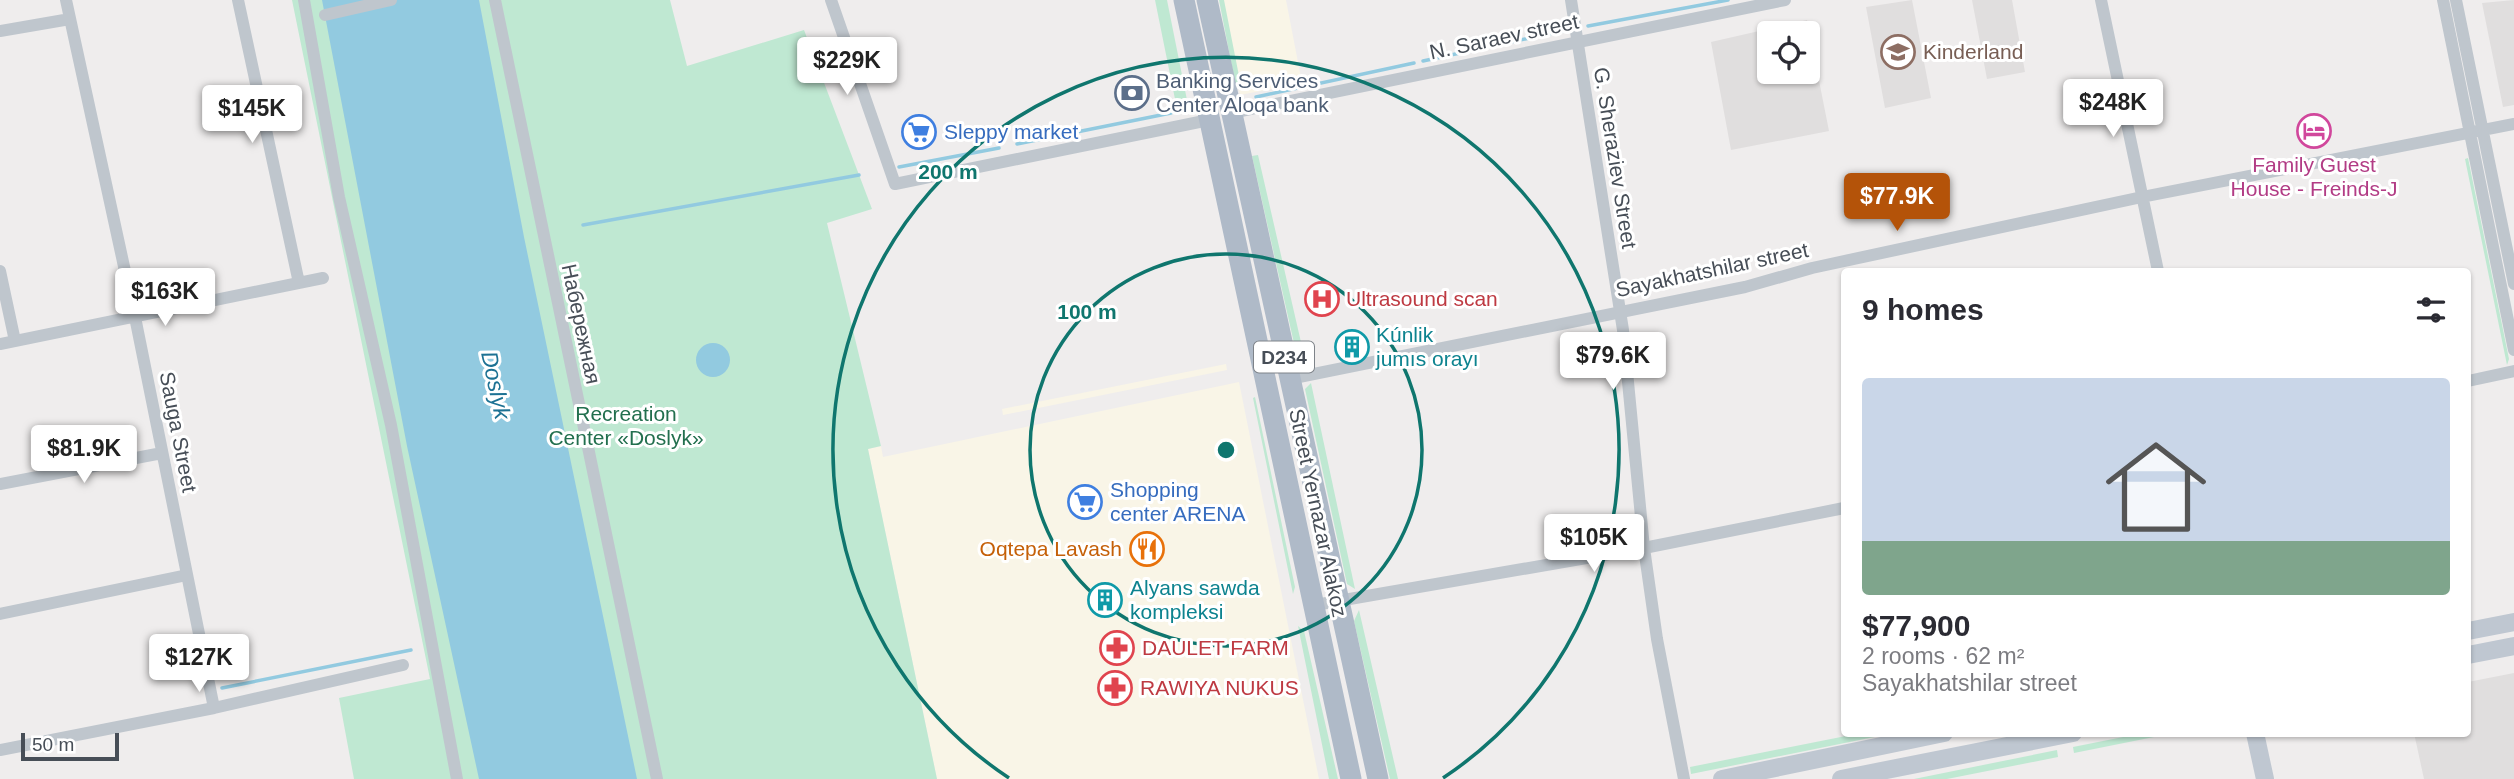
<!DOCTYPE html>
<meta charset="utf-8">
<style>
:root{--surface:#fff;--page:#f2f2f3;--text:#2b2b33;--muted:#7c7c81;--accent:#b45309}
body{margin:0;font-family:Helvetica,sans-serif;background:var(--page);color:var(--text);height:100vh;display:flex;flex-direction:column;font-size:26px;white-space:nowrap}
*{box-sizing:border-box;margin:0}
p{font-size:23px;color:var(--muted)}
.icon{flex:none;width:38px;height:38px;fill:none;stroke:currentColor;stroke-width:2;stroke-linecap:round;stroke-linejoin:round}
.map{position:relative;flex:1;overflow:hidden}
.drawer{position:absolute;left:1841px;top:268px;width:630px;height:469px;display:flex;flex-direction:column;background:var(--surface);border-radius:7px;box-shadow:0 2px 5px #0004}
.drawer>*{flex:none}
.buttons{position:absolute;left:1757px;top:21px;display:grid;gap:14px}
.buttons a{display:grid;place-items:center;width:63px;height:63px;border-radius:7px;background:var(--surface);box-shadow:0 2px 5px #0004;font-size:35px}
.scale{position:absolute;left:21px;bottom:18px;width:98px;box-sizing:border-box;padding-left:7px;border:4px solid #474e57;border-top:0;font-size:19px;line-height:24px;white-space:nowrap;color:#474e57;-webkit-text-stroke:5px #fff;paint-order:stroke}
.price{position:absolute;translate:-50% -60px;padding:0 16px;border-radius:7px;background:#fff;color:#222;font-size:23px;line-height:46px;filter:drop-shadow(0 2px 4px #0008)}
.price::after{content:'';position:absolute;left:50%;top:42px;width:21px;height:16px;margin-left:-10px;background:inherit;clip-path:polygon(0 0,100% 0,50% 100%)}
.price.current{background:var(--accent);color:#fff}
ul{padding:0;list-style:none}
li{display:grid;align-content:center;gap:14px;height:371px;padding:0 21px}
li span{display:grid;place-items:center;height:217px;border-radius:7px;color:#555}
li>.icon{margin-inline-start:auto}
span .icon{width:126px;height:126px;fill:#fffc;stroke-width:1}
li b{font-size:30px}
h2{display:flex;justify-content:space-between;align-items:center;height:84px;padding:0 21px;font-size:30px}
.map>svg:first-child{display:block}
</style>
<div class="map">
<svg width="2514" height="779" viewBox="0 0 2514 779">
<rect width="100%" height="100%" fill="#efeded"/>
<path fill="#f9f5e7" d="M 1222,0 L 1286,0 L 1302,83 L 1240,95 Z
M 1226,364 L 1227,370 L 1003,415 L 1002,409 Z
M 1239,382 L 1319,779 L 937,779 L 868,449 L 881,446 L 883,457 Z"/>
<path fill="#e0dede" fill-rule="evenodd" d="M 1912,0 L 1931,98 L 1885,108 L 1866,7 Z
M 1972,0 L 2012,0 L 2025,72 L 1987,79 Z
M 2514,0 L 2514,105 L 2503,107 L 2482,3 Z
M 1807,20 L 1829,131 L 1731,150 L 1711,42 ZM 1769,33 L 1808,33 L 1808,72 L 1769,72 Z
M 2514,673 L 2514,779 L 2424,779 L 2414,733 L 2468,733 L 2468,682 Z"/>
<path fill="#bfe8d2" d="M 292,0 L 670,0 L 687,66 L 804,30 L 872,209 L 827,223 L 881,446 L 868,449 L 937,779 L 354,779 L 339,698 L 430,679 Z
M 1155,0 L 1167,0 L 1187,100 L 1176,104 Z
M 1219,0 L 1224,0 L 1241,86 L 1236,87 Z
M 1258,155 L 1306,364 L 1298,361 L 1252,156 Z
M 2468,158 L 2509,359 L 2507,365 L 2465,159 Z
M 1311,383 L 1355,589 L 1347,584 L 1305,389 Z
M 1255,397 L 1295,587 L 1293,594 L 1253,398 Z
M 1359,610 L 1398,779 L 1390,779 L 1354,621 Z
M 1298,626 L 1304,631 L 1338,779 L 1329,779 Z
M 1861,733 L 1894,733 L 1691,774 L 1690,767 Z
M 2143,733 L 2174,733 L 2074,753 L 2073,747 Z
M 2057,750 L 2058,757 L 1947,779 L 1914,779 Z"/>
<path fill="#92cae0" d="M 322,0 L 479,0 L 524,237 L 637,779 L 479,779 L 407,446 Z
M696 360a17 17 0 1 1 34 0a17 17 0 1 1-34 0Z"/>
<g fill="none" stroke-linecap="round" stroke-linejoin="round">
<path stroke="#92cae0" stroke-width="3.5" d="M 1588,26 L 1728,0
M 1423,61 L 1567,30
M 1256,97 L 1414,63
M 1180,111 L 1190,108
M 1017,144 L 1171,113
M 899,167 L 999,148
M 583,225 L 859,175
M 222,688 L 411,650"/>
<path stroke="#bfc6cd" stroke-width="12" d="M 66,0 L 135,317 L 214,708
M 238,0 L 299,283
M 304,0 L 339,197 L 391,425 L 457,779
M 495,0 L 657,779
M 831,0 L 895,184 L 1209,120
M 1571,0 L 1623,330 L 1644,548 L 1657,639 L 1684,779
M 2101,0 L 2158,271
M 2443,0 L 2514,350
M 2456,0 L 2514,284
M 325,15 L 391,0
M 0,31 L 70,19
M 1231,113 L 1785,0
M 0,271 L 15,341
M 0,344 L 323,278
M 1289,379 L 1745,287 L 1812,268 L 2142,197 L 2514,124
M 2468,381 L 2514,371
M 0,484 L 162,453
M 1315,605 L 1644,548 L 1844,508
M 0,614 L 187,575
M 0,750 L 214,708 L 403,665"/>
<path stroke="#bfc7d1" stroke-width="18" d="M 2468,631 L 2514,622
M 2468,655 L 2514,646
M 2255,733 L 2265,779
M 1722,779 L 1944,733
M 1841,779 L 2073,733"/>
<path stroke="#afbac8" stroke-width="21" d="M 1184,0 L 1351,779
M 1207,0 L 1378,779"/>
</g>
<g fill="none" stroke="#0f766e" stroke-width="3.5">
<circle cx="1226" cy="450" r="196"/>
<path d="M1009 778A393 393 0 1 1 1443 778"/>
</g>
<defs>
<g id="school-ring" transform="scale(1.75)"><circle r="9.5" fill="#fff" stroke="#8d6e63" stroke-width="1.5"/><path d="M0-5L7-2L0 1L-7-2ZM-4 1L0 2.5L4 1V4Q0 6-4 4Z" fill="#8d6e63"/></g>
<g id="bank-ring" transform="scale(1.75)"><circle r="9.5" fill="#fff" stroke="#5c6f8a" stroke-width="1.5"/><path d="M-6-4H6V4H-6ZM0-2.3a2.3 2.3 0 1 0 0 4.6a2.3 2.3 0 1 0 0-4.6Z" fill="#5c6f8a"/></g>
<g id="hotel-ring" transform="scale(1.75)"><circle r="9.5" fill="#fff" stroke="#d1479c" stroke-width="1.5"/><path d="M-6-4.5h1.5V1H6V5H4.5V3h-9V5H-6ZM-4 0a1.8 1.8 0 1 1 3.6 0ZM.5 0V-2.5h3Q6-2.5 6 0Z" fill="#d1479c"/></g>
<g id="supermarket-ring" transform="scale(1.75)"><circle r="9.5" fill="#fff" stroke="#3f7fe0" stroke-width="1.5"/><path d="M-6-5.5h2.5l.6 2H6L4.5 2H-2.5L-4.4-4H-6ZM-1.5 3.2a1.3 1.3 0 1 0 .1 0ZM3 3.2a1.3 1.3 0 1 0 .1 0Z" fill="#3f7fe0"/></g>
<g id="hospital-ring" transform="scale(1.75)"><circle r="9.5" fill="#fff" stroke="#e0444e" stroke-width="1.5"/><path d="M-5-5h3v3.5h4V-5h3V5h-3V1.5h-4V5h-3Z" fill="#e0444e"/></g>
<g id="building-ring" transform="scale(1.75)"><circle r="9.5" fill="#fff" stroke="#0f9aa8" stroke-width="1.5"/><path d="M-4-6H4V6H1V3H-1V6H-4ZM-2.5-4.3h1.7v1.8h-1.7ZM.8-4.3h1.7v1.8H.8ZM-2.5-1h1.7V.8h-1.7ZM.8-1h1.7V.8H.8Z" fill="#0f9aa8"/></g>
<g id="restaurant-ring" transform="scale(1.75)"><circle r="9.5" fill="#fff" stroke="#e8710a" stroke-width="1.5"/><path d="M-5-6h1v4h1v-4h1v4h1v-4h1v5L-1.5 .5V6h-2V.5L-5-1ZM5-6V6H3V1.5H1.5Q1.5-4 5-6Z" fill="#e8710a"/></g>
<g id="pharmacy-ring" transform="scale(1.75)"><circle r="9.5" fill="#fff" stroke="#e0444e" stroke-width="1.5"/><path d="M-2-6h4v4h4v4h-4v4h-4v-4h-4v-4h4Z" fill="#e0444e"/></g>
</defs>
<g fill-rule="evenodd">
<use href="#school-ring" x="1898" y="52"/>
<use href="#bank-ring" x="1132" y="93"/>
<use href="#hotel-ring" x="2314" y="131"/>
<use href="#supermarket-ring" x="919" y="132"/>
<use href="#hospital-ring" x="1322" y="299"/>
<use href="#building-ring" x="1352" y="347"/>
<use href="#supermarket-ring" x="1085" y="502"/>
<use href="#restaurant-ring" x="1147" y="549"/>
<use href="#building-ring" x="1105" y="600"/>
<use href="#pharmacy-ring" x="1117" y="648"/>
<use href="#pharmacy-ring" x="1115" y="688"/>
</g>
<g text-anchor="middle" stroke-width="6" stroke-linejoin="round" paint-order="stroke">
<rect fill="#fff" stroke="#7e8389" stroke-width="2" x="1254" y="341.5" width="60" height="31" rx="5"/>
<g font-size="19" font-weight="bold" fill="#474e57">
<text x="1284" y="364">D234</text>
</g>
<g font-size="21" fill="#474e57" stroke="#fff">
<text transform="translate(1504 37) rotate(-12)" y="7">N. Saraev street</text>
<text transform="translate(1615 158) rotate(81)" y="7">G. Sheraziev Street</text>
<text transform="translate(1712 270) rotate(-12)" y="7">Sayakhatshilar street</text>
<text transform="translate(581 324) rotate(78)" y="7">Набережная</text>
<text transform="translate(178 432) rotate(79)" y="7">Sauga Street</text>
<text transform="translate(1318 513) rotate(78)" y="7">Street Yernazar Alakoz</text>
</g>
<g font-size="21" fill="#785e54" stroke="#fff" text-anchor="start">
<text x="1923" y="59">Kinderland</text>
</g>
<g font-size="21" fill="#4e5e75" stroke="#fff" text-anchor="start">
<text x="1156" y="88">Banking Services<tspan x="1156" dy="24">Center Aloqa bank</tspan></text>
</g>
<g font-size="21" fill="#366cbe" stroke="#fff" text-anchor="start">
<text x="944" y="139">Sleppy market</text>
<text x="1110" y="497">Shopping<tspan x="1110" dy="24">center ARENA</tspan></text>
</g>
<g font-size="21" fill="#b23c85" stroke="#fff">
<text x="2314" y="172">Family Guest<tspan x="2314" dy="24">House - Freinds-J</tspan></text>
</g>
<g font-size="21" fill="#be3a42" stroke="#fff" text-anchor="start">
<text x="1346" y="306">Ultrasound scan</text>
<text x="1142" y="655">DAULET FARM</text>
<text x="1140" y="695">RAWIYA NUKUS</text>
</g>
<g font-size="21" fill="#0d838f" stroke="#fff" text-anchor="start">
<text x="1376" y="342">Kúnlik<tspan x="1376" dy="24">jumıs orayı</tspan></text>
<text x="1130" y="595">Alyans sawda<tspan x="1130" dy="24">kompleksi</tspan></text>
</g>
<g font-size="21" fill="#226f4e" stroke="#fff">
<text x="626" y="421">Recreation<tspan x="626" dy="24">Center «Doslyk»</tspan></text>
</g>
<g font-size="21" fill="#c56008" stroke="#fff" text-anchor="end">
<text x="1122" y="556">Oqtepa Lavash</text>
</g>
<g font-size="23" font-style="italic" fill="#1d7294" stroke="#fff">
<text transform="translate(496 385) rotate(78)" y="8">Doslyk</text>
</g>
</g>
<circle cx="1226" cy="450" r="10" fill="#0f766e" stroke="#fff" stroke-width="3.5"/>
<g font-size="21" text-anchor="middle" font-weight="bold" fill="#0f766e" stroke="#fff" stroke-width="6" stroke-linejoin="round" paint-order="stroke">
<text x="948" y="179">200 m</text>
<text x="1087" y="319">100 m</text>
</g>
</svg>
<div class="buttons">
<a><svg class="icon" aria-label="locate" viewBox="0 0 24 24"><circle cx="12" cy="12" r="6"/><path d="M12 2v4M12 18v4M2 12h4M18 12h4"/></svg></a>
</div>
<div class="scale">50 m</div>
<b class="price" style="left:847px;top:97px">$229K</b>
<b class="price" style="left:2113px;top:139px">$248K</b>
<b class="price" style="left:252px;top:145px">$145K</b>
<b class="price current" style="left:1897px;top:233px">$77.9K</b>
<b class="price" style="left:165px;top:328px">$163K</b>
<b class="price" style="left:1613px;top:392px">$79.6K</b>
<b class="price" style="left:84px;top:485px">$81.9K</b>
<b class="price" style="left:1594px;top:574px">$105K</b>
<b class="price" style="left:199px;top:694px">$127K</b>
<section class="drawer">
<h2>9 homes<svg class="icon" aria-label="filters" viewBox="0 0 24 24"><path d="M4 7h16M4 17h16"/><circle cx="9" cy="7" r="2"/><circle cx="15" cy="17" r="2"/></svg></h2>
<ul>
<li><span style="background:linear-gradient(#c9d6e8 75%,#7fa58c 0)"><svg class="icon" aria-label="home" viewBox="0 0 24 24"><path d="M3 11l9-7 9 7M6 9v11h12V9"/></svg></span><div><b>$77,900</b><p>2 rooms · 62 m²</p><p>Sayakhatshilar street</p></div></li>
</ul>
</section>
</div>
